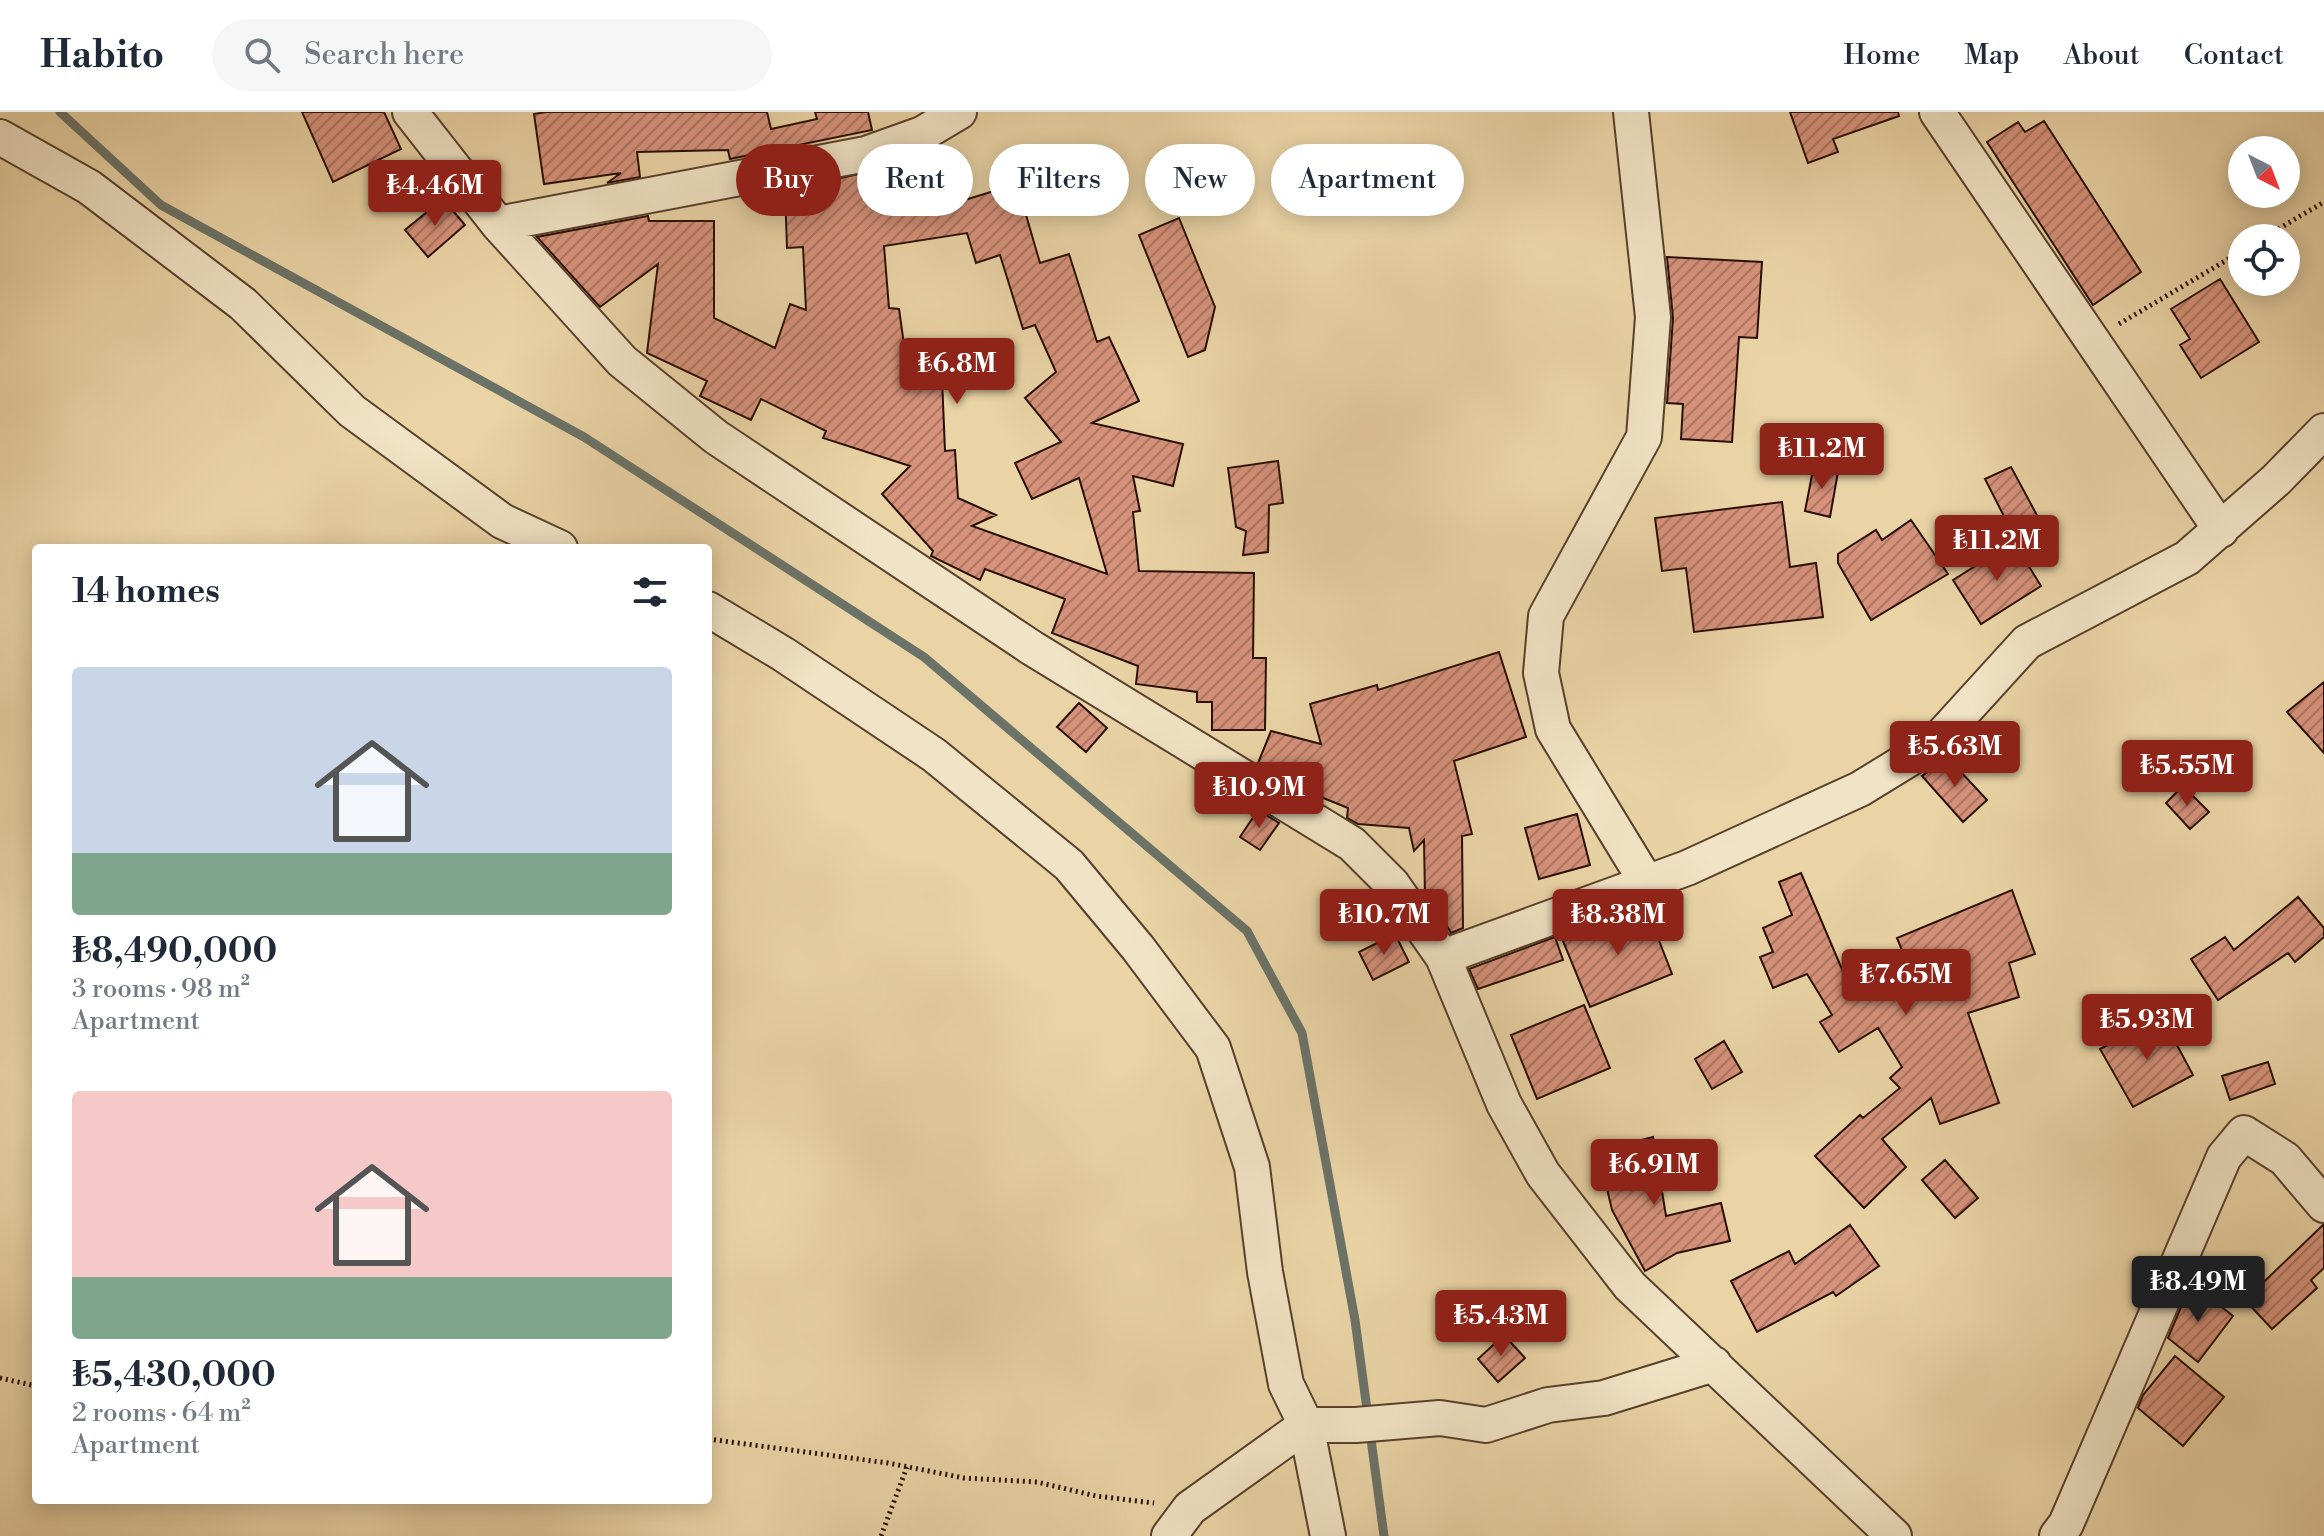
<!DOCTYPE html>
<meta charset="utf-8">
<style>
:root{--surface:#fff;--page:#f6f6f7;--text:#1f2937;--muted:#747a83;--line:#e0e1e3;--accent:#8f2418}
body{margin:0;font-family:"Libre Bodoni",serif;background:var(--page);color:var(--text);height:100vh;display:flex;flex-direction:column;font-size:30px;white-space:nowrap}
*{box-sizing:border-box;margin:0}
p{font-size:26px;color:var(--muted)}
.icon{flex:none;width:44px;height:44px;fill:none;stroke:currentColor;stroke-width:2;stroke-linecap:round;stroke-linejoin:round}
.map{position:relative;flex:1;overflow:hidden}
.drawer{position:absolute;left:32px;top:432px;width:680px;height:960px;display:flex;flex-direction:column;background:var(--surface);border-radius:8px;box-shadow:0 4px 20px #0003}
.drawer>*{flex:none}
.banner{position:absolute;left:736px;top:32px;width:760px;height:72px;display:flex;gap:16px}
.needle{width:52px;rotate:138deg}
.controls{position:absolute;left:2228px;top:24px;display:grid;gap:16px}
.controls a{display:grid;place-items:center;width:72px;height:72px;border-radius:50%;background:var(--surface);box-shadow:0 4px 20px #0003;font-size:40px}
.price{position:absolute;translate:-50% -68px;padding:0 18px;border-radius:8px;background:var(--accent);color:#fff;font-size:26px;line-height:52px;filter:drop-shadow(0 2px 4px #0008)}
.price::after{content:'';position:absolute;left:50%;top:48px;width:24px;height:18px;margin-left:-12px;background:inherit;clip-path:polygon(0 0,100% 0,50% 100%)}
.price.active{background:#222;color:#fff}
ul{padding:0;list-style:none}
li{display:grid;align-content:center;gap:16px;height:424px;padding:0 40px}
li span{display:grid;place-items:center;height:248px;border-radius:8px;color:#555}
li>.icon{margin-inline-start:auto}
span .icon{width:144px;height:144px;fill:#fffc;stroke-width:1}
li b{font-size:34px}
h2{display:flex;justify-content:space-between;align-items:center;height:96px;padding:0 40px;font-size:34px}
.chip{padding:0 28px;border-radius:36px;background:var(--surface);box-shadow:0 4px 20px #0003;font-size:28px;line-height:72px}
.chip.active{background:var(--accent);color:#fff}
header{display:flex;align-items:center;gap:48px;box-sizing:border-box;height:112px;padding:0 40px;background:var(--surface);border-bottom:2px solid var(--line)}
header strong{font-size:38px}
nav{display:flex;gap:44px;margin-inline-start:auto;font-size:28px}
.search{width:560px;height:72px;background:var(--page);display:flex;align-items:center;gap:20px;box-sizing:border-box;padding:0 28px;border-radius:44px;color:var(--muted);font-size:30px}
.map>svg:first-child{display:block}
</style>
<header>
<strong>Habito</strong>
<div class="search"><svg class="icon" aria-label="search" viewBox="0 0 24 24"><circle cx="10" cy="10" r="6"/><path d="M15 15l6 6"/></svg>Search here</div>
<nav><a>Home</a><a>Map</a><a>About</a><a>Contact</a></nav>
</header>
<div class="map">
<svg width="2324" height="1424" viewBox="0 0 2324 1424">
<defs>
<pattern id="building-hatch" width="6" height="6" patternUnits="userSpaceOnUse" patternTransform="scale(2)"><rect width="6" height="6" fill="#d6927b"/><path d="M-1 1l2-2M0 6l6-6M5 7l2-2" fill="none" stroke="#ae7663"/></pattern>
</defs>
<rect width="100%" height="100%" fill="#ead4a6"/>
<filter id="stains"><feTurbulence type="fractalNoise" baseFrequency=".0025" numOctaves="4"/><feColorMatrix values="0 0 0 0 .2 0 0 0 0 .09 0 0 0 0 .02 0 0 0 .5 -.17"/></filter>
<radialGradient id="worn" r=".72"><stop offset=".6" stop-color="#630" stop-opacity="0"/><stop offset="1" stop-color="#630" stop-opacity=".3"/></radialGradient>
<g fill="none" stroke-linecap="round" stroke-linejoin="round">
<path stroke="#6b7368" stroke-width="9" d="M 60,0 L 161,93 L 584,325 L 924,545 L 1247,819 L 1302,921 L 1355,1208 L 1384,1424"/>
</g>
<path fill="url(#building-hatch)" stroke="#280e03" stroke-width="2" fill-rule="evenodd" d="M 302,0 L 384,0 L 401,37 L 333,70 Z
M 546,0 L 767,0 L 771,17 L 817,7 L 815,0 L 868,0 L 872,18 L 730,47 L 728,38 L 637,40 L 640,65 L 607,71 L 621,61 L 544,72 L 534,2 Z
M 1790,0 L 1898,0 L 1899,4 L 1833,27 L 1838,40 L 1808,51 Z
M 2044,9 L 2141,160 L 2093,193 L 1987,30 L 2018,10 L 2025,20 Z
M 914,50 L 922,101 L 1017,72 L 1040,151 L 1069,142 L 1097,230 L 1109,225 L 1139,289 L 1092,311 L 1183,332 L 1173,374 L 1133,364 L 1140,399 L 1133,400 L 1139,459 L 1254,461 L 1253,546 L 1266,546 L 1265,618 L 1212,618 L 1212,590 L 1197,590 L 1197,580 L 1136,572 L 1138,554 L 1052,521 L 1065,487 L 985,457 L 980,468 L 931,444 L 933,439 L 882,382 L 910,354 L 823,326 L 826,319 L 761,287 L 751,308 L 700,284 L 707,269 L 647,241 L 658,152 L 600,195 L 537,125 L 648,104 L 649,109 L 714,109 L 714,206 L 775,236 L 790,192 L 806,198 L 803,135 L 787,136 L 785,78 ZM 967,121 L 976,151 L 1000,143 L 1023,217 L 1035,213 L 1056,260 L 1025,286 L 1061,330 L 1015,351 L 1032,387 L 1079,366 L 1107,462 L 972,414 L 996,403 L 958,386 L 955,338 L 945,339 L 942,266 L 909,268 L 899,197 L 889,196 L 884,134 Z
M 443,87 L 465,113 L 428,145 L 405,118 Z
M 1179,106 L 1215,195 L 1205,238 L 1188,245 L 1139,123 Z
M 1667,145 L 1762,150 L 1757,226 L 1739,225 L 1732,330 L 1681,327 L 1683,292 L 1667,291 L 1673,206 Z
M 2220,167 L 2259,230 L 2201,266 L 2180,233 L 2190,227 L 2171,197 Z
M 1278,349 L 1283,391 L 1269,393 L 1268,440 L 1243,443 L 1246,419 L 1236,415 L 1228,356 Z
M 1814,353 L 1838,360 L 1830,405 L 1805,399 Z
M 2011,355 L 2039,407 L 2012,420 L 1985,367 Z
M 1782,390 L 1790,455 L 1816,451 L 1823,505 L 1694,520 L 1686,456 L 1662,459 L 1655,406 Z
M 1911,408 L 1948,462 L 1871,508 L 1838,451 L 1838,442 L 1876,418 L 1882,428 Z
M 2014,430 L 2041,474 L 1981,512 L 1953,468 Z
M 1499,540 L 1526,625 L 1454,649 L 1472,722 L 1462,724 L 1463,816 L 1451,821 L 1433,789 L 1425,784 L 1424,728 L 1414,739 L 1409,716 L 1358,712 L 1347,706 L 1348,696 L 1301,677 L 1258,651 L 1271,619 L 1321,632 L 1310,592 L 1377,573 L 1378,578 Z
M 2324,570 L 2324,641 L 2287,600 Z
M 1079,591 L 1107,616 L 1086,640 L 1057,615 Z
M 1948,646 L 1987,688 L 1963,710 L 1922,664 Z
M 2183,674 L 2209,700 L 2190,717 L 2166,691 Z
M 1258,698 L 1279,711 L 1260,738 L 1240,725 Z
M 1577,702 L 1590,753 L 1539,767 L 1525,716 Z
M 1801,761 L 1850,876 L 1904,843 L 1897,826 L 2012,778 L 2035,842 L 2009,851 L 2019,885 L 1968,901 L 1999,991 L 1940,1012 L 1931,986 L 1882,1027 L 1906,1055 L 1864,1096 L 1815,1044 L 1860,1003 L 1863,1006 L 1900,976 L 1890,966 L 1902,955 L 1878,916 L 1839,940 L 1820,910 L 1832,903 L 1807,862 L 1773,876 L 1760,845 L 1773,840 L 1763,816 L 1792,803 L 1779,770 Z
M 2298,785 L 2324,816 L 2324,825 L 2295,850 L 2288,841 L 2218,888 L 2191,847 L 2225,825 L 2234,838 Z
M 1646,795 L 1672,862 L 1590,895 L 1563,829 Z
M 1395,822 L 1409,850 L 1373,868 L 1359,840 Z
M 1555,825 L 1563,848 L 1478,877 L 1469,857 Z
M 1584,893 L 1610,956 L 1537,987 L 1511,923 Z
M 2162,905 L 2193,963 L 2133,995 L 2100,937 Z
M 1724,929 L 1742,960 L 1712,977 L 1695,947 Z
M 2268,950 L 2275,972 L 2230,988 L 2222,964 Z
M 1653,1025 L 1666,1104 L 1721,1091 L 1730,1129 L 1677,1141 L 1645,1159 L 1612,1098 L 1598,1039 Z
M 1945,1048 L 1978,1086 L 1955,1106 L 1922,1068 Z
M 2324,1112 L 2324,1156 L 2311,1168 L 2317,1176 L 2272,1217 L 2245,1188 Z
M 1850,1113 L 1879,1154 L 1836,1184 L 1833,1180 L 1757,1220 L 1731,1169 L 1789,1139 L 1795,1152 Z
M 2195,1174 L 2233,1204 L 2198,1250 L 2168,1226 L 2184,1188 Z
M 1504,1223 L 1525,1246 L 1498,1270 L 1478,1247 Z
M 2175,1244 L 2224,1285 L 2183,1334 L 2138,1296 L 2143,1283 Z"/>
<g fill="none" stroke-linecap="round" stroke-linejoin="round">
<g stroke="#58402c" stroke-width="38">
<path id="street" d="M 410,0 L 498,112 L 622,249 L 716,325 L 1032,536 L 1352,732 L 1392,772 L 1443,845 L 1504,992 L 1543,1062 L 1630,1174 L 1894,1424
M 1631,0 L 1653,205 L 1644,325 L 1546,504 L 1541,561 L 1553,617 L 1647,771
M 1937,0 L 2221,418
M 0,25 L 89,75 L 243,192 L 352,299 L 502,409 L 560,436
M 498,112 L 866,42 L 922,22 L 959,0
M 708,497 L 783,542 L 934,643 L 1069,753 L 1138,836 L 1213,936 L 1252,1055 L 1265,1160 L 1286,1272 L 1306,1313 L 1328,1424
M 1443,845 L 1687,756 L 1860,677 L 1935,631 L 2027,530 L 2187,446 L 2276,368 L 2324,319
M 1169,1424 L 1190,1396 L 1306,1313 L 1356,1313 L 1440,1306 L 1486,1313 L 1548,1293 L 1604,1286 L 1714,1252
M 2057,1424 L 2066,1412 L 2224,1045 L 2244,1021 L 2285,1047 L 2324,1093"/>
</g>
<path stroke="#280e03" stroke-width="5" stroke-dasharray="2 4" stroke-linecap="butt" d="M 2263,126 L 2324,90
M 2119,212 L 2242,139
M 0,1266 L 36,1274
M 708,1327 L 888,1351 L 964,1366 L 1037,1370 L 1096,1384 L 1154,1391
M 881,1424 L 907,1355"/>
<use href="#street" stroke="#f1e3c5" stroke-width="34"/>
</g>
<rect width="100%" height="100%" filter="url(#stains)"/>
<rect width="100%" height="100%" fill="url(#worn)"/>
</svg>
<div class="controls">
<a><svg class="needle" viewBox="-14 -14 28 28"><path d="M0-13l5 13h-10z" fill="#e53935"/><path d="M0 13l5-13h-10z" fill="#747a83"/></svg></a>
<a><svg class="icon" aria-label="locate" viewBox="0 0 24 24"><circle cx="12" cy="12" r="6"/><path d="M12 2v4M12 18v4M2 12h4M18 12h4"/></svg></a>
</div>
<b class="price" style="left:435px;top:116px">₺4.46M</b>
<b class="price" style="left:957px;top:294px">₺6.8M</b>
<b class="price" style="left:1822px;top:379px">₺11.2M</b>
<b class="price" style="left:1997px;top:471px">₺11.2M</b>
<b class="price" style="left:1955px;top:677px">₺5.63M</b>
<b class="price" style="left:2187px;top:696px">₺5.55M</b>
<b class="price" style="left:1259px;top:718px">₺10.9M</b>
<b class="price" style="left:1384px;top:845px">₺10.7M</b>
<b class="price" style="left:1618px;top:845px">₺8.38M</b>
<b class="price" style="left:1906px;top:905px">₺7.65M</b>
<b class="price" style="left:2147px;top:950px">₺5.93M</b>
<b class="price" style="left:1654px;top:1095px">₺6.91M</b>
<b class="price active" style="left:2198px;top:1212px">₺8.49M</b>
<b class="price" style="left:1501px;top:1246px">₺5.43M</b>
<div class="banner">
<a class="chip active">Buy</a>
<a class="chip">Rent</a>
<a class="chip">Filters</a>
<a class="chip">New</a>
<a class="chip">Apartment</a>
</div>
<section class="drawer">
<h2>14 homes<svg class="icon" aria-label="filters" viewBox="0 0 24 24"><path d="M4 7h16M4 17h16"/><circle cx="9" cy="7" r="2"/><circle cx="15" cy="17" r="2"/></svg></h2>
<ul>
<li><span style="background:linear-gradient(#c9d6e8 75%,#7fa58c 0)"><svg class="icon" aria-label="home" viewBox="0 0 24 24"><path d="M3 11l9-7 9 7M6 9v11h12V9"/></svg></span><div><b>₺8,490,000</b><p>3 rooms · 98 m²</p><p>Apartment</p></div></li>
<li><span style="background:linear-gradient(#f6c9c9 75%,#7fa58c 0)"><svg class="icon" aria-label="home" viewBox="0 0 24 24"><path d="M3 11l9-7 9 7M6 9v11h12V9"/></svg></span><div><b>₺5,430,000</b><p>2 rooms · 64 m²</p><p>Apartment</p></div></li>
</ul>
</section>
</div>
